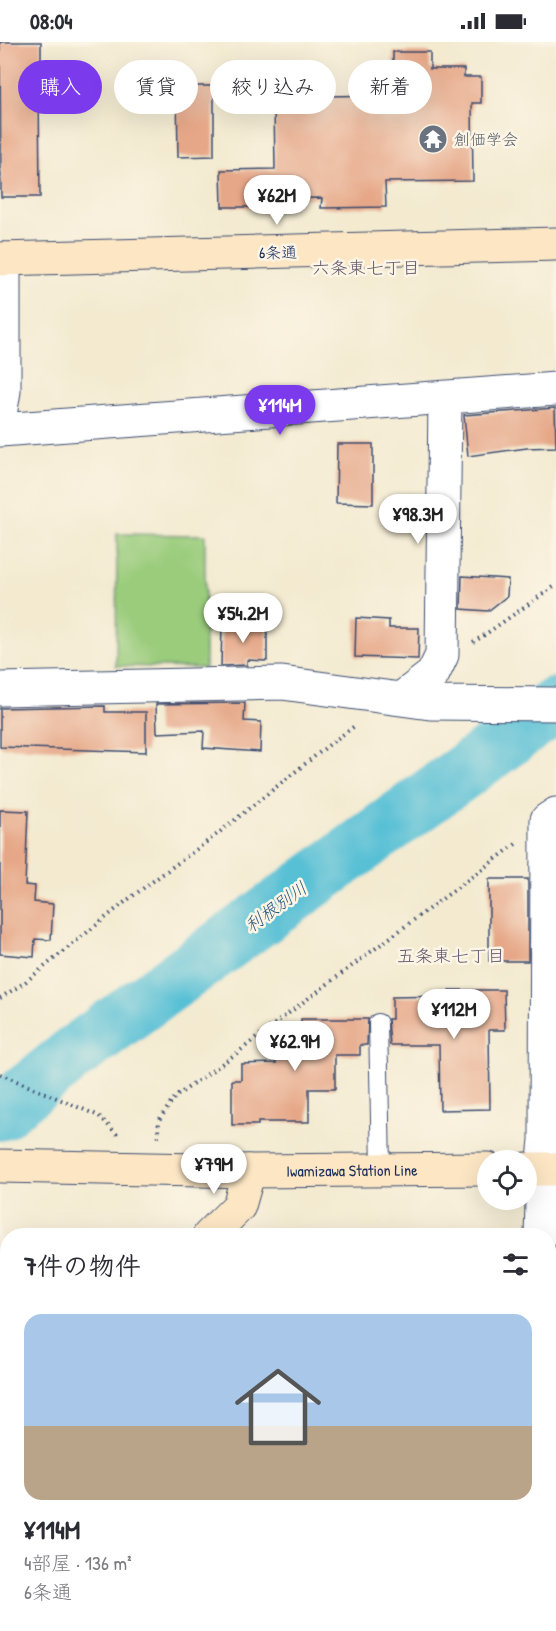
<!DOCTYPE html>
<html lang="ja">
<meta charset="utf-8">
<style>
:root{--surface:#fff;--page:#f2f2f3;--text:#2b2b33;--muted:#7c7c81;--line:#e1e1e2;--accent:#7c3aed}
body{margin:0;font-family:"Patrick Hand","Klee One",sans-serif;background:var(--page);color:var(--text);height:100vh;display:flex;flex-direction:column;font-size:22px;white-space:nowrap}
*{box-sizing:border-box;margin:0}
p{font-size:20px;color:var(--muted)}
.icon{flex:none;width:33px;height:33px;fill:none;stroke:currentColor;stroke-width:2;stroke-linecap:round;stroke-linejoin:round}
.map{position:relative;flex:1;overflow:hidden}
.details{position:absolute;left:0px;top:1186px;width:556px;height:404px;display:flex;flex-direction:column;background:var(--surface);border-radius:24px 24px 0 0;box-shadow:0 6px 24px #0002}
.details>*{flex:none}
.banner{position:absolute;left:18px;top:18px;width:520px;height:54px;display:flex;gap:12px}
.buttons{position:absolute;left:477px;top:1108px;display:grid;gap:12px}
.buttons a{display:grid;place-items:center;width:60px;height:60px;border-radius:50%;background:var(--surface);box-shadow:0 6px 24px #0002;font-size:30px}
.price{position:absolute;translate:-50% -51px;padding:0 14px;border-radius:21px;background:#fff;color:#222;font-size:20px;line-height:39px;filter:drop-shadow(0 2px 3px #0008)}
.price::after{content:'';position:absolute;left:50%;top:36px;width:18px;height:14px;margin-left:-9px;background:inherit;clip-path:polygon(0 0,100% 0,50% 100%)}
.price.current{background:var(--accent);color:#fff}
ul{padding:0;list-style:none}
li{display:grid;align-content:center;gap:12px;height:318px;padding:0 24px}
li+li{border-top:2px solid var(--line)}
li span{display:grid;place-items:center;height:186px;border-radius:18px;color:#555}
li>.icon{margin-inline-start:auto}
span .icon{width:108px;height:108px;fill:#fffc;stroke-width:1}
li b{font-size:26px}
h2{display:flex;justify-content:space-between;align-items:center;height:72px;padding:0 24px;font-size:26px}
.chip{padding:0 21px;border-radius:27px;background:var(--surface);box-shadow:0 6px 24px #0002;font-size:21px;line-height:54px}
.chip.current{background:var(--accent);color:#fff}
.status{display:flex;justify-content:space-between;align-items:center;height:42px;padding:0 30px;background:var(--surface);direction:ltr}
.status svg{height:16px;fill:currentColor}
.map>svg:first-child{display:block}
</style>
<div class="status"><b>08:04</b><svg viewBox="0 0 49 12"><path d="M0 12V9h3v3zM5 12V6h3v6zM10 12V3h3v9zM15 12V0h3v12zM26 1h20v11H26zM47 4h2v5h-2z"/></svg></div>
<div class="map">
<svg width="556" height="1589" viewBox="0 0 556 1589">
<rect width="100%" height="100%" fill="#fcf5e5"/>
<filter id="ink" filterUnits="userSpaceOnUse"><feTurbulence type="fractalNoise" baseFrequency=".0167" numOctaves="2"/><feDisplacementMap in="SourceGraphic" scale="12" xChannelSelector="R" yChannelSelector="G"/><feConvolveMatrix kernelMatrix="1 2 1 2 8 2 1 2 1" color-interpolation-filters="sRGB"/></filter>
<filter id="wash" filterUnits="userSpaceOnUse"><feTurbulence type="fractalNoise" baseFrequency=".008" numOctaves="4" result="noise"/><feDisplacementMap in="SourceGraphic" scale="24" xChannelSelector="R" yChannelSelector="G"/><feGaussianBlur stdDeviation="1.35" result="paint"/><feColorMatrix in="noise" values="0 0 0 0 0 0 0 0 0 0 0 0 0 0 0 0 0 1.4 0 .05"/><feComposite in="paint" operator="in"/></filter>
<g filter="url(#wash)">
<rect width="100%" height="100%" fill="#f3ead0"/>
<path fill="#9acc7c" stroke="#5a7e6d" stroke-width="1.5" d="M 117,492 L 205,493 L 205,626 L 116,624 Z"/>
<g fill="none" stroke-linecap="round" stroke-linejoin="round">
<path stroke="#58c0d5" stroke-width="56" d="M 0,1071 L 77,1009 L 556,663"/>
</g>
<g id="blocks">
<path fill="#e6a788" d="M 0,0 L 41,0 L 41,46 L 39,46 L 40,155 L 1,155 Z
M 393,10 L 430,10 L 430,27 L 464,27 L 464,35 L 481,35 L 481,61 L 472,61 L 473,139 L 385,140 L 386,165 L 321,166 L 322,156 L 258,157 L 258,165 L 222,165 L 221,128 L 275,127 L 274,62 L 325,62 L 325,54 L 393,53 Z
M 177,44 L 214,44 L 214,114 L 178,115 Z
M 555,366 L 556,405 L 527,406 L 468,414 L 464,373 Z
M 337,402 L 373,402 L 373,462 L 336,461 Z
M 462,534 L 508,537 L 507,554 L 488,569 L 461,567 Z
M 356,576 L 389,578 L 389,586 L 419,586 L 418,617 L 355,615 Z
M 222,582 L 267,583 L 267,619 L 247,618 L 247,623 L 221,624 Z
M 245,661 L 244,679 L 261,680 L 260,710 L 203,706 L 204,689 L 157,691 L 156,662 Z
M 105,664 L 105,670 L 146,670 L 146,710 L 0,705 L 0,666 Z
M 0,768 L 28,769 L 25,843 L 35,844 L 34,860 L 53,862 L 51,898 L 35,897 L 34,915 L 0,912 Z
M 489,837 L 528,837 L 528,919 L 489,919 Z
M 449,948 L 504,948 L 505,988 L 489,988 L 490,1067 L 440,1068 L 439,1003 L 390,1003 L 388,977 L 392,977 L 392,955 L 449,954 Z
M 301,977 L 368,977 L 367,1003 L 360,1003 L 360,1013 L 335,1013 L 335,1047 L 309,1047 L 309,1080 L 258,1080 L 258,1083 L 232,1083 L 232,1038 L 241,1038 L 241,1022 L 276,1021 L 275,998 L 301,998 Z"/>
</g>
</g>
<g filter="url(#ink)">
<use href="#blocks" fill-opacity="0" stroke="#3b4b6f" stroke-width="1.5"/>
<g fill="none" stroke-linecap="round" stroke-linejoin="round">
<g stroke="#3b4b6f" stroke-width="20">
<path id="lane" d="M 378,981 L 381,1126"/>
</g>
<g stroke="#3b4b6f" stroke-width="35">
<path id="street" d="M 0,373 L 4,349 L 4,217
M 0,388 L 556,347
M 0,647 L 282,641 L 430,661 L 556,662
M 402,656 L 433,632 L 442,613 L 445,356
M 541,1194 L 543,1127 L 546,1098 L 547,778 L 556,772
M 132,1582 L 133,1589
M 536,1582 L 536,1589"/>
</g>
<g stroke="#3b4b6f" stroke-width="35">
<g id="secondary">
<path d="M 0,217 L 556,202"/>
<path id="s1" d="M 0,1124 L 249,1129 L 488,1127"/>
<path d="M 526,1127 L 556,1127"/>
<path d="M 209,1194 L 239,1164 L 249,1129"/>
<path d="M 0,1394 L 8,1387"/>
</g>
</g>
<path stroke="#3b4b6f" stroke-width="4" stroke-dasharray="1.5 4.5" stroke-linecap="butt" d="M 473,600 L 480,596 L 556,543
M 0,956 L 24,941 L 130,856 L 216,793 L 330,702 L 356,683
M 0,1032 L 99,1074 L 119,1094
M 158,1095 L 159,1078 L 175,1055 L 237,1011 L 298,964 L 516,802"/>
<use href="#lane" stroke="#fff" stroke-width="18"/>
<use href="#street" stroke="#fff" stroke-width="33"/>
<use href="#secondary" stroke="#fce6c4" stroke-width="33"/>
</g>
</g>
<defs>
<g id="temple-disc" transform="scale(1.5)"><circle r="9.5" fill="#6b7280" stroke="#fcf5e5"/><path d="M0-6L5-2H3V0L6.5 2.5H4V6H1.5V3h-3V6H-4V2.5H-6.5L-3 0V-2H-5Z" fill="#fff"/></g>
</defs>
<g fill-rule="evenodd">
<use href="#temple-disc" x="433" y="97"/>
</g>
<g text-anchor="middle" stroke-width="5" stroke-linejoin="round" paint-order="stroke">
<g font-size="16" fill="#5b616d" stroke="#fcf5e5" text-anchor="start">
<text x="454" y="103">創価学会</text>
</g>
<g font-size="16" fill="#1b2f5e" stroke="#fcf5e5">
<text transform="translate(278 210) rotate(-1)" y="6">6条通</text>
<text dy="6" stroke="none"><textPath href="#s1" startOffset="352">Iwamizawa Station Line</textPath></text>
</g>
<g font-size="18" fill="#62596d" stroke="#fcf5e5">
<text x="366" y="232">六条東七丁目</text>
<text x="451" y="920">五条東七丁目</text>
</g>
<g font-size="18" font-style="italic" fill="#2d5a82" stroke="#fcf5e5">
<text transform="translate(276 865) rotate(-36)" y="6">利根別川</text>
</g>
</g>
</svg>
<div class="buttons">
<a><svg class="icon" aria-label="locate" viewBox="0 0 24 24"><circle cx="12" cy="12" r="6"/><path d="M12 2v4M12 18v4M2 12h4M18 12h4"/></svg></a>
</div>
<b class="price" style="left:277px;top:184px">¥62M</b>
<b class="price current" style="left:280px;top:394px">¥114M</b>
<b class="price" style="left:418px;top:503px">¥98.3M</b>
<b class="price" style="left:243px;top:602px">¥54.2M</b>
<b class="price" style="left:454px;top:998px">¥112M</b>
<b class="price" style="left:295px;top:1030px">¥62.9M</b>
<b class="price" style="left:214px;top:1153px">¥79M</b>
<div class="banner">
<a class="chip current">購入</a>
<a class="chip">賃貸</a>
<a class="chip">絞り込み</a>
<a class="chip">新着</a>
</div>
<section class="details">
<h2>7件の物件<svg class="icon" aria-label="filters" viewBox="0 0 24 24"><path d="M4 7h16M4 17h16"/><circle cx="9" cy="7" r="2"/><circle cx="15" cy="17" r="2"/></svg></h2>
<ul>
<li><span style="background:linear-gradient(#a9c7e8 60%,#b9a48a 0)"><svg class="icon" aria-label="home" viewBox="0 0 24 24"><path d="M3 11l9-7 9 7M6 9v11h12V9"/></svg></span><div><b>¥114M</b><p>4部屋 · 136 m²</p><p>6条通</p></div></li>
</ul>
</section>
</div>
